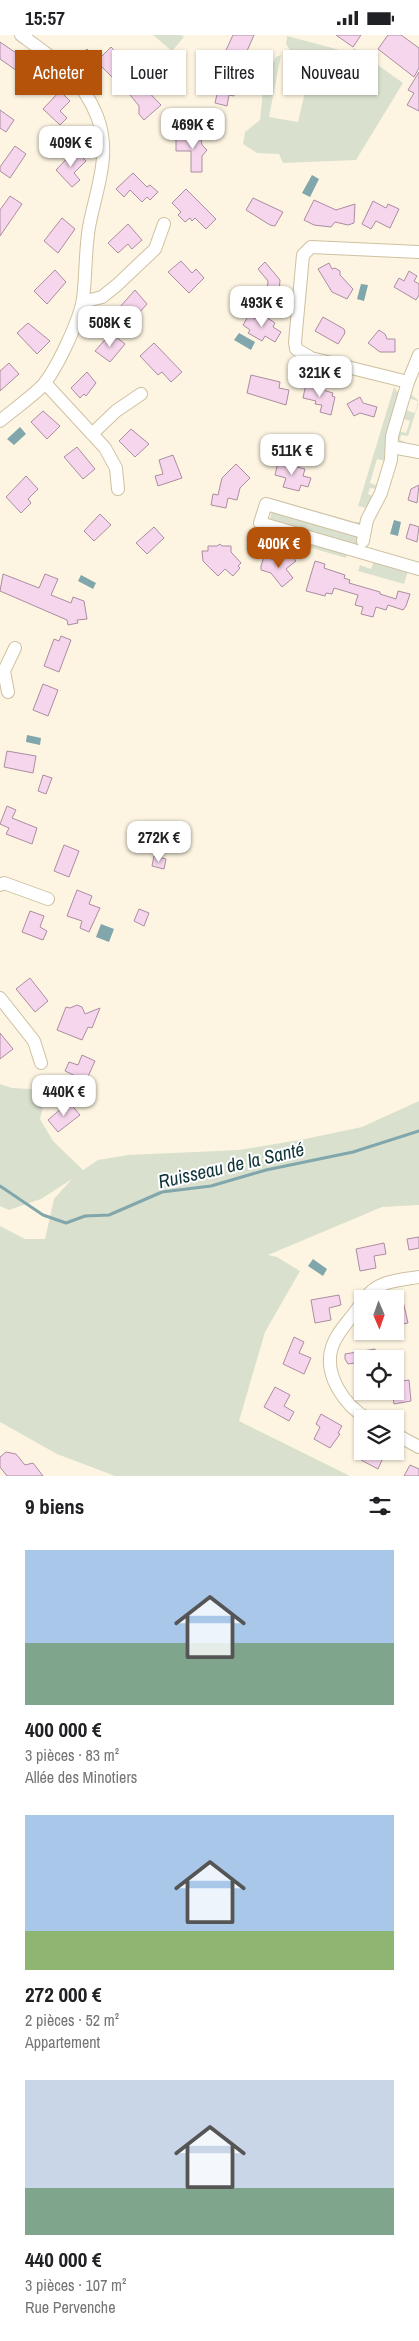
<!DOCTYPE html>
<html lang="fr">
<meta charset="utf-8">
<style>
:root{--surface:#fff;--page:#f2f2f2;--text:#202124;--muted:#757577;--accent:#b45309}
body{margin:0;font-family:"Archivo Narrow",sans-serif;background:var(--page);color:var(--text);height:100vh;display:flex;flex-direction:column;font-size:19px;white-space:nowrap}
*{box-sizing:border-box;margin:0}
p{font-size:16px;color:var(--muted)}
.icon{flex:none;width:28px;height:28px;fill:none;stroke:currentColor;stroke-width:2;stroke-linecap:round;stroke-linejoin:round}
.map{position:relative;height:1441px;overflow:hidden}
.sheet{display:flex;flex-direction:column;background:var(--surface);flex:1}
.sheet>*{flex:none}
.hud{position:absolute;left:15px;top:15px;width:390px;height:45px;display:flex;gap:10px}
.needle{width:32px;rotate:178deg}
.fabs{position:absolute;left:354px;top:1255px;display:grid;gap:10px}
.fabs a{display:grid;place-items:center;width:50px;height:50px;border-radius:0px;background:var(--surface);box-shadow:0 1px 4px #0004;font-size:25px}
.price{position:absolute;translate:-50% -42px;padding:0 11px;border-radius:10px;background:#fff;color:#222;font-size:16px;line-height:32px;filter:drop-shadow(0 1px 2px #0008)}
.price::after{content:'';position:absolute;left:50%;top:30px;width:15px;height:11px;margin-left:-8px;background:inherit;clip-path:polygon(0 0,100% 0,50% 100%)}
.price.selected{background:var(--accent);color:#fff}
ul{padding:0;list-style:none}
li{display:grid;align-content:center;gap:10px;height:265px;padding:0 25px}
li span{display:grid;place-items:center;height:155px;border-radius:0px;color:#555}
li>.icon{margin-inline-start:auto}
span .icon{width:90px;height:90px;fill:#fffc;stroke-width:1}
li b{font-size:21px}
h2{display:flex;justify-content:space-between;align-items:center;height:60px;padding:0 25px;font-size:21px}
.chip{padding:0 18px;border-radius:0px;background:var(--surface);box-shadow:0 1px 4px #0004;font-size:18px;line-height:45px}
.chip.selected{background:var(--accent);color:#fff}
.status{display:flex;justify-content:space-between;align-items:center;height:35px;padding:0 25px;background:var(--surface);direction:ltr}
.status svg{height:14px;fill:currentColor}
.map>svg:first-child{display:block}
</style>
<div class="status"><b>15:57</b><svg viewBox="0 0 49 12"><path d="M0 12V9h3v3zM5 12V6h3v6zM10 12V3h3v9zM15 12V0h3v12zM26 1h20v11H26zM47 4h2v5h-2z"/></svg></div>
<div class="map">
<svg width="419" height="1441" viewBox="0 0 419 1441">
<rect width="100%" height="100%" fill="#fdf5e1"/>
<path fill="#d9e1ce" d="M 153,0 L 181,0 L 184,2 L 172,16 Z
M 287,1 L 351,18 L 354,13 L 403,48 L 356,125 L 283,128 L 279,119 L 257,118 L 243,109 L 245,97 L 260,85 L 264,46 L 276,22 L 281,20 L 269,82 L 298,87 L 313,22 L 290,15 L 286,9 Z
M 394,352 L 399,359 L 386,405 L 386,426 L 377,424 L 370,448 L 379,451 L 376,454 L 370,453 L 368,459 L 373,461 L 366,473 L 358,471 Z
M 410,359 L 418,365 L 418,370 L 408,401 L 401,400 L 400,405 L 405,407 L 404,410 L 400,409 L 397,405 L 398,396 L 406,398 L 410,386 L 402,383 L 405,375 L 415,378 L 418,366 L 408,363 Z
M 274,464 L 355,487 L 362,487 L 360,491 L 274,467 Z
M 275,477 L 357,501 L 356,509 L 270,486 L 271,479 Z
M 274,498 L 347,519 L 346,523 L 271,501 Z
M 374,526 L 408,536 L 404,549 L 358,536 L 360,530 L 371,534 Z
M 0,1049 L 12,1053 L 47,1055 L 40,1084 L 53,1106 L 83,1135 L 98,1125 L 128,1120 L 239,1115 L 305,1104 L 362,1092 L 419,1066 L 419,1170 L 382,1172 L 268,1220 L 277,1222 L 300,1236 L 265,1297 L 239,1386 L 350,1441 L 115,1441 L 57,1419 L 0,1387 L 0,1191 L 25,1204 L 45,1204 L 54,1164 L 72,1144 L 41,1164 L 9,1175 L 0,1171 Z"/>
<path fill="#81a6ab" d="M 312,140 L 319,144 L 310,162 L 302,158 Z
M 361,249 L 368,250 L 364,266 L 357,264 Z
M 239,298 L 255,307 L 251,315 L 234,305 Z
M 20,392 L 26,399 L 14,410 L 7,404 Z
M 394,485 L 401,487 L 398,501 L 390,499 Z
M 81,540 L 96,548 L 93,554 L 78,546 Z
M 27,700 L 41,703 L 40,710 L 26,707 Z
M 101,889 L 114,894 L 109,907 L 96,902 Z
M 313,1224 L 327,1234 L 323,1241 L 308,1231 Z"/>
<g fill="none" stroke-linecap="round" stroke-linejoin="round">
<path stroke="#81a6ab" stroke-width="3" d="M 0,1151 L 43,1180 L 66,1188 L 85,1181 L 109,1180 L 162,1157 L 211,1151 L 266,1135 L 353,1117 L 419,1096"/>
</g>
<path fill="#f6d6ec" stroke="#ab8da2" d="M 233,0 L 254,0 L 240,32 L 235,30 L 231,49 L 236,50 L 234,61 L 229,60 L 227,71 L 215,68 L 224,28 L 221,26 Z
M 336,0 L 361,0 L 353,12 Z
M 388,0 L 401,0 L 419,13 L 419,33 L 414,42 L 378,14 Z
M 0,7 L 28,26 L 20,38 L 0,24 Z
M 111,12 L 128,30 L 114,44 L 99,29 L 91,36 L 78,22 L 87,14 L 98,25 Z
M 419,37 L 419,76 L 407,70 L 414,58 L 408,55 Z
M 138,46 L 161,70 L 144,85 L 139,79 L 139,71 L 127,56 Z
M 60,56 L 70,66 L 60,76 L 67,83 L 60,90 L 43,74 Z
M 0,75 L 14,85 L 6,97 L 0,93 Z
M 190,98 L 200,98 L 202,110 L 207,115 L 202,121 L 202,137 L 191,137 L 191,116 L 176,116 L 176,102 L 190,102 Z
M 15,111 L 26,119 L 10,143 L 0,136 L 0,132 Z
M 75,115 L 86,126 L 74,138 L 80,145 L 72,152 L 56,135 Z
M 133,138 L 147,152 L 150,150 L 158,157 L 150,165 L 147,162 L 142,167 L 130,155 L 124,162 L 116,154 Z
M 186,154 L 216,184 L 206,194 L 195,183 L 192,186 L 190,183 L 185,187 L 178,180 L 181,177 L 172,168 Z
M 10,161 L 22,169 L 0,201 L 0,175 Z
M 253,163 L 283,177 L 275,191 L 270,190 L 246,175 Z
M 314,165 L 336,175 L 355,169 L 354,188 L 348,190 L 335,187 L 331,192 L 314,190 L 304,185 Z
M 373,166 L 386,173 L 388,169 L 399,174 L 390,193 L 376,186 L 371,194 L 362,189 Z
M 62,183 L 75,194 L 58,218 L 44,206 Z
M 128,189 L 142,205 L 132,214 L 128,209 L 118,218 L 108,208 Z
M 181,226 L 192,238 L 196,234 L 204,243 L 189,258 L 168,237 Z
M 265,227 L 280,245 L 279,258 L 267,257 L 268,246 L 258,234 Z
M 329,228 L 332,234 L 335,233 L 340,236 L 340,240 L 353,254 L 347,264 L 332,257 L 318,234 Z
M 55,235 L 66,247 L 47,269 L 34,256 Z
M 409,236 L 417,241 L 414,246 L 419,249 L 419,260 L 416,265 L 394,252 L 399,243 L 404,246 Z
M 135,255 L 147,269 L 132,286 L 119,273 Z
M 259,277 L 275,288 L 273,292 L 281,297 L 275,307 L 265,301 L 262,306 L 248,298 L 250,295 L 243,290 L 249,280 L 255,284 Z
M 323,282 L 344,294 L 345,298 L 338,309 L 315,296 Z
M 28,288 L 50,306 L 37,319 L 17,298 Z
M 379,295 L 385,299 L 387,304 L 395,304 L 395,317 L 380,317 L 368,308 Z
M 111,298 L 125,309 L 110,327 L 95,316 Z
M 154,308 L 182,337 L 171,347 L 162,337 L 158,340 L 140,321 Z
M 9,328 L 19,339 L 0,356 L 0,336 Z
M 87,337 L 96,348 L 86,361 L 84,359 L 80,363 L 71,353 Z
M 251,340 L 280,347 L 279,353 L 289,355 L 286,370 L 247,358 Z
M 306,349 L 317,349 L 326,356 L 333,358 L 332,361 L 335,362 L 331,380 L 320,377 L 322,370 L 315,369 L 316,366 L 303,363 Z
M 360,362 L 363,368 L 377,372 L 374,382 L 360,378 L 354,381 L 347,369 Z
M 43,376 L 60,391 L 47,404 L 31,387 Z
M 131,394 L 149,409 L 135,422 L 119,406 Z
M 77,412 L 95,434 L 83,444 L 64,422 Z
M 173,420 L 182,443 L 158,451 L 155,441 L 163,439 L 159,425 Z
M 278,427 L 305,434 L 303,441 L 311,443 L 308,452 L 301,450 L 299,456 L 283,452 L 286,443 L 275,440 Z
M 236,429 L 250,443 L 240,453 L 237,465 L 228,463 L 226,473 L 211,470 L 213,459 L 218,460 L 222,443 Z
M 26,441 L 38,454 L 28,464 L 31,468 L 21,478 L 6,462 Z
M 419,450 L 417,468 L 408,465 L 411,454 Z
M 100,479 L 111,490 L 94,506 L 84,496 Z
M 410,489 L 419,492 L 417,507 L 406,503 Z
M 154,492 L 164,503 L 147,519 L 136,508 Z
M 220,509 L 222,511 L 231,511 L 231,517 L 241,528 L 238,531 L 240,533 L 233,541 L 225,534 L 218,541 L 203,526 L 202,516 L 208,516 L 208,511 L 217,511 Z
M 289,518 L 296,526 L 286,534 L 293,543 L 282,552 L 271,538 L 261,535 L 261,531 L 264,522 L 279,526 Z
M 315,526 L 325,529 L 324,533 L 345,540 L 344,543 L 350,545 L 349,548 L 380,557 L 380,559 L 396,564 L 398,556 L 410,559 L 406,571 L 403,575 L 388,570 L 386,575 L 376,572 L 373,582 L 361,579 L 363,572 L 355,570 L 358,560 L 334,553 L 332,559 L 326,558 L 325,561 L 306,556 Z
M 3,539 L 39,553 L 45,539 L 58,544 L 51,560 L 71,568 L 73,562 L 84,566 L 87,584 L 77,585 L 78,588 L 68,590 L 67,585 L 0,556 Z
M 61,601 L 71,605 L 59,637 L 44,631 L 54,604 L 59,606 Z
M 43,649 L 58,655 L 48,681 L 33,675 Z
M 7,716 L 36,721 L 33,738 L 4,732 Z
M 43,740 L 52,743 L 46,759 L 38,756 Z
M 7,771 L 16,775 L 12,783 L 37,793 L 32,809 L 6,799 L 9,793 L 0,789 Z
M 64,810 L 79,816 L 69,842 L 54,836 Z
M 154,821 L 166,824 L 164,834 L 152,831 Z
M 77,855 L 92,861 L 89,869 L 100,873 L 89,897 L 80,893 L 82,886 L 67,881 Z
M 139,874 L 149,878 L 144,891 L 134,886 Z
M 30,876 L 44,881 L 40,892 L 47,896 L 43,905 L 22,897 Z
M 30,943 L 48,966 L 35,977 L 16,954 Z
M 77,970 L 82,972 L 85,979 L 100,973 L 92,993 L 88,992 L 82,1005 L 57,995 L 66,972 L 70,973 Z
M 0,998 L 13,1014 L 0,1024 Z
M 82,1020 L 95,1026 L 86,1046 L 65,1036 L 69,1027 L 78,1030 Z
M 69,1067 L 80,1080 L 58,1097 L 48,1085 Z
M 419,1202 L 419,1213 L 409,1215 L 407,1204 Z
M 384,1208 L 386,1219 L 374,1221 L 376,1233 L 360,1236 L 356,1214 Z
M 339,1260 L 341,1270 L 329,1273 L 331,1285 L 315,1288 L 311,1265 Z
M 403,1266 L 408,1288 L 395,1290 L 395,1267 Z
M 294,1302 L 304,1307 L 299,1318 L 311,1323 L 304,1339 L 283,1329 Z
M 375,1314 L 376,1324 L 362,1324 L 362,1327 L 348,1329 L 345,1324 L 345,1319 Z
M 409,1345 L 411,1366 L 394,1369 L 392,1356 L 395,1356 L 395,1347 Z
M 275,1352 L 290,1360 L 284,1371 L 294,1377 L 289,1386 L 264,1372 Z
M 321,1379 L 342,1391 L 338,1398 L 340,1399 L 330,1413 L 314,1404 L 320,1392 L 316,1389 Z
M 366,1416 L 386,1416 L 378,1434 L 361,1425 Z
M 6,1417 L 16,1419 L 25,1430 L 33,1428 L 43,1441 L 7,1441 L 0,1432 L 0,1422 Z
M 410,1430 L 419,1434 L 419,1441 L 404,1441 Z"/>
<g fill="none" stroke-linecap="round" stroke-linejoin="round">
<g stroke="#cec1a1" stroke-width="14">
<path id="street" d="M 419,217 L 311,212 L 303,220 L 295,307 L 296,314 L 311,323 L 408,347 L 419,320
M 83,267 L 102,262 L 117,250 L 155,214 L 164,189
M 45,348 L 105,413 L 116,433 L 118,454
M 0,386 C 13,375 26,366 38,355 C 54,342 80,284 83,264 C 86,241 85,216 89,192 C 96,154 112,120 97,81 C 81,41 54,24 21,0
M 92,399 L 116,376 L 141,359
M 392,412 L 419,417
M 363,497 L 266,469 L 260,488 L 419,534
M 363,506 L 367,485 L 381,458 L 391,425 L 392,401 L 408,347
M 8,657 L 4,636 L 15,613
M 0,850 L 4,848 L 48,864
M 0,963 L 34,1006 L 41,1028
M 365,1264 C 376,1246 399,1245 419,1242
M 362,1267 C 353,1282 337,1296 332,1312 C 323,1340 345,1371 368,1384
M 395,1399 L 419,1412"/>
</g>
<use href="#street" stroke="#fff" stroke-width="12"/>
</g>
<g text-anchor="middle" stroke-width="4" stroke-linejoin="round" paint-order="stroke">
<g font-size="19" font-style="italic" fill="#0f3539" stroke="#fff">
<text transform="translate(231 1130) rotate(-13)" y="7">Ruisseau de la Santé</text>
</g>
</g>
</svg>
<div class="fabs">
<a><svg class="needle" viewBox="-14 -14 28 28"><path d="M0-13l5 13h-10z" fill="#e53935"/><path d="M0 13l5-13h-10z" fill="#757577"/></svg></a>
<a><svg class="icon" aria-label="locate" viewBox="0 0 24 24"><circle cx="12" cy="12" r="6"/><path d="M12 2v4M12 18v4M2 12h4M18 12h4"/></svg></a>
<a><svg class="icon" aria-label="layers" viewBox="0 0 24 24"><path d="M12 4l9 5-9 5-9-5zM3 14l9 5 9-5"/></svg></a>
</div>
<b class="price" style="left:193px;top:115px">469K €</b>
<b class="price" style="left:71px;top:133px">409K €</b>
<b class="price" style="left:262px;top:293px">493K €</b>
<b class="price" style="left:110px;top:313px">508K €</b>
<b class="price" style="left:320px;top:363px">321K €</b>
<b class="price" style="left:292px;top:441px">511K €</b>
<b class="price selected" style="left:279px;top:534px">400K €</b>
<b class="price" style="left:159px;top:828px">272K €</b>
<b class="price" style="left:64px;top:1082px">440K €</b>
<div class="hud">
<a class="chip selected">Acheter</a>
<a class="chip">Louer</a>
<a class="chip">Filtres</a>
<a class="chip">Nouveau</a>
</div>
</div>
<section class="sheet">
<h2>9 biens<svg class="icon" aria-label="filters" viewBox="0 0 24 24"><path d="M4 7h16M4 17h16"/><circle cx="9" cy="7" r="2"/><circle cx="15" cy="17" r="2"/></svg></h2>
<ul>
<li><span style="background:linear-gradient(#a9c7e8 60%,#7fa58c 0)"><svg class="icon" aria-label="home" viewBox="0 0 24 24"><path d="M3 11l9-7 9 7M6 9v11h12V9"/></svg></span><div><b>400 000 €</b><p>3 pièces · 83 m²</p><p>Allée des Minotiers</p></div></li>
<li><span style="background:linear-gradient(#a9c7e8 75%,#8fb573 0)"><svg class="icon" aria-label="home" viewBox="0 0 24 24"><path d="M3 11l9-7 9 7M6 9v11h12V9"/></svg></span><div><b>272 000 €</b><p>2 pièces · 52 m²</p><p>Appartement</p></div></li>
<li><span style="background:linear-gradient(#c9d6e8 70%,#7fa58c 0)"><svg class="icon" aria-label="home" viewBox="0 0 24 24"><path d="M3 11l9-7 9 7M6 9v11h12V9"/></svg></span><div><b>440 000 €</b><p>3 pièces · 107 m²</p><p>Rue Pervenche</p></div></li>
</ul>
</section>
